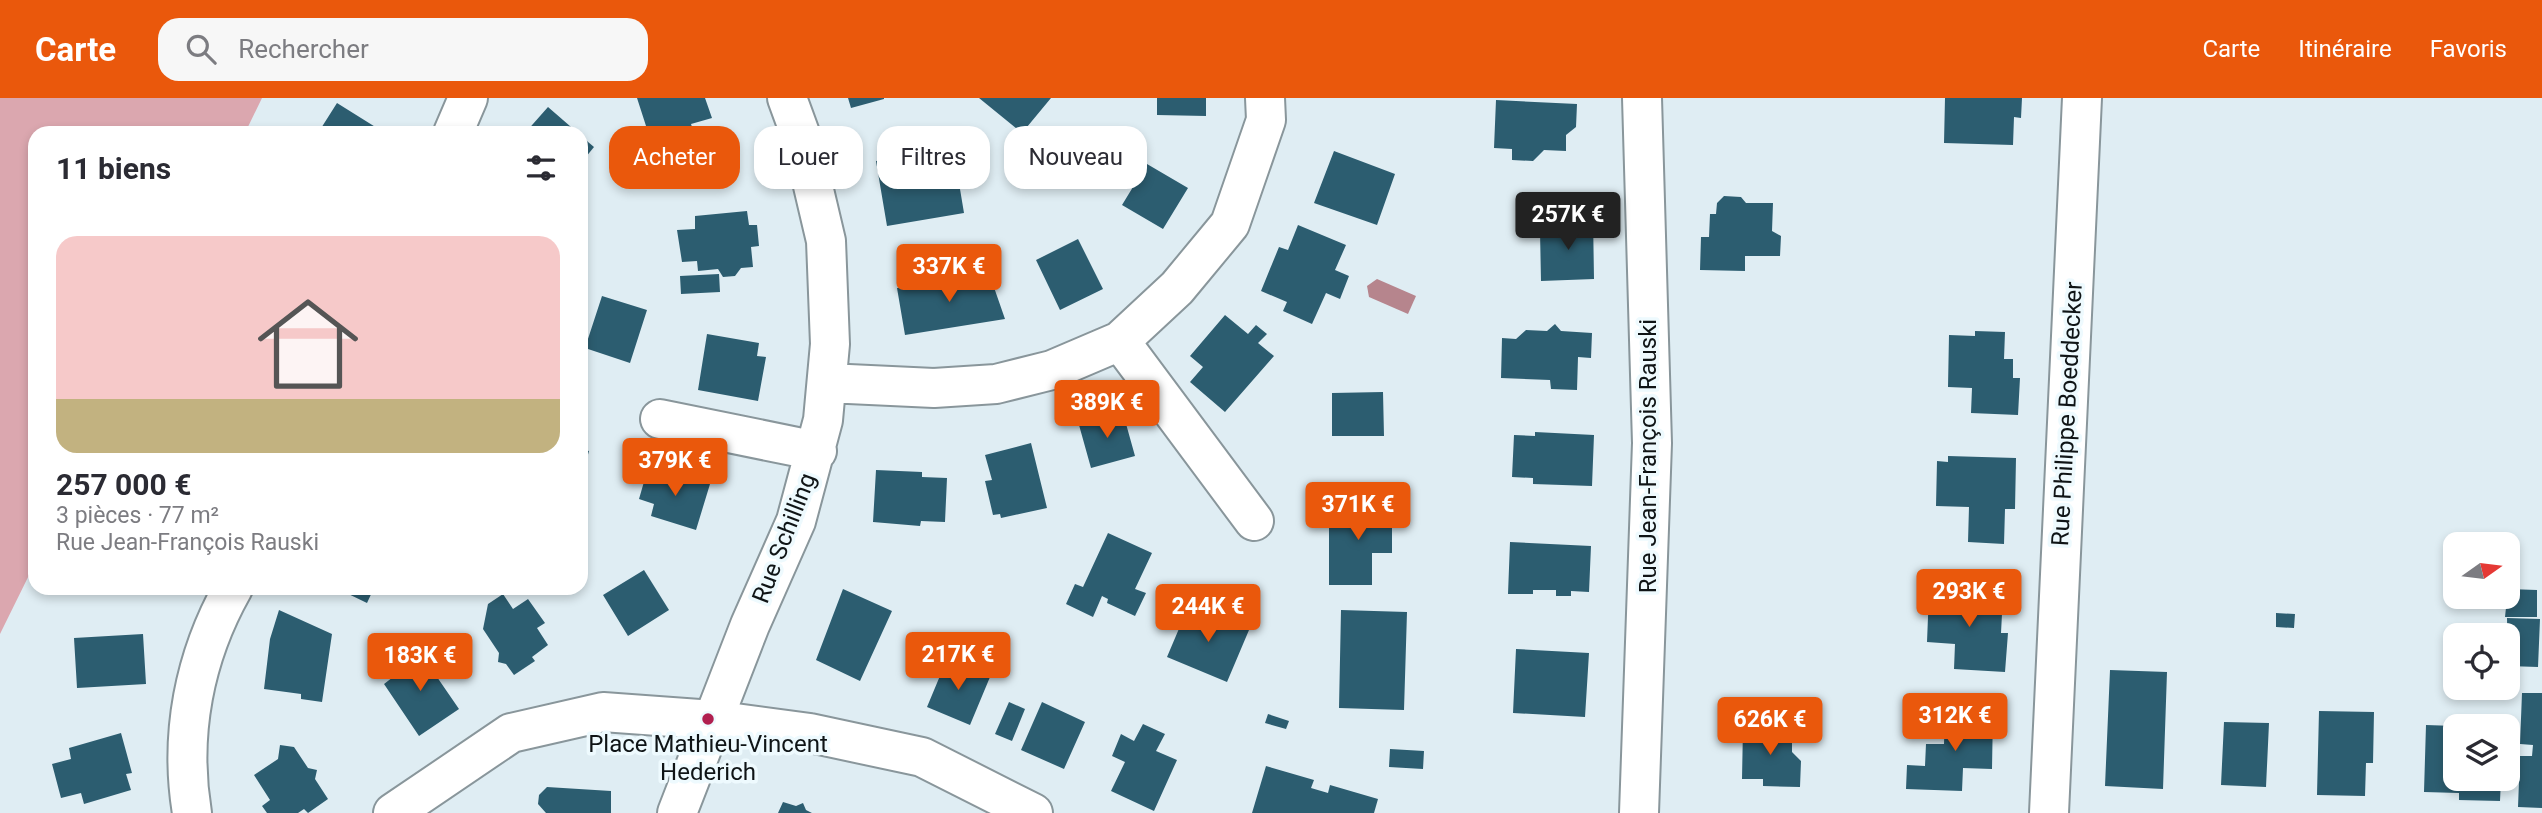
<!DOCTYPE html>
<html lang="fr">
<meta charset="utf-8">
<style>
:root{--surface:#fff;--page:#f7f7f7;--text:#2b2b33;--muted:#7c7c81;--accent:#ea580c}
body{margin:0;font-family:Roboto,sans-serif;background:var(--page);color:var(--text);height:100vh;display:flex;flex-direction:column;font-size:26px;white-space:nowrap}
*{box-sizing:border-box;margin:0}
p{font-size:23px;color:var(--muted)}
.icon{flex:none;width:38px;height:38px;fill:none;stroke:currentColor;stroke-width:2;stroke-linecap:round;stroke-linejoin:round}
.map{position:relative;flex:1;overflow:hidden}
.details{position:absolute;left:28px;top:28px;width:560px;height:469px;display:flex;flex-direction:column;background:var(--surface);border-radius:21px;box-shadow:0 4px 10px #0003}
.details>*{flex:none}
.banner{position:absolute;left:609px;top:28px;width:665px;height:63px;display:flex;gap:14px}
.needle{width:46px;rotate:76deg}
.fabs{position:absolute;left:2443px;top:434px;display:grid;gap:14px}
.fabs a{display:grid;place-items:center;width:77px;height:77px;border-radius:14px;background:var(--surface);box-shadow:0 4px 10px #0003;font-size:35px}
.price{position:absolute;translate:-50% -60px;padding:0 16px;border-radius:7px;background:var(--accent);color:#fff;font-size:23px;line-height:46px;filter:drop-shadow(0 2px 4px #0008)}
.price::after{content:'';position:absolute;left:50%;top:42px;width:21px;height:16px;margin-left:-10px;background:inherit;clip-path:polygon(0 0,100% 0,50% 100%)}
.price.on{background:#222;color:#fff}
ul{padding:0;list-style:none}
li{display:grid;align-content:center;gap:14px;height:371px;padding:0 28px}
li span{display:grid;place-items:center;height:217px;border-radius:21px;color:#555}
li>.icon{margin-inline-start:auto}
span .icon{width:126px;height:126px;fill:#fffc;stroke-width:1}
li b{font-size:30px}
h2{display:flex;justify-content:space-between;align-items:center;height:84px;padding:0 28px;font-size:30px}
.chip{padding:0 24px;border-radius:21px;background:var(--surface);box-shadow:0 4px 10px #0003;font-size:24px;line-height:63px}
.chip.on{background:var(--accent);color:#fff}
header{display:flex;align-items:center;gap:42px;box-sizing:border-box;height:98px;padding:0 35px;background:var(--accent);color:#fff}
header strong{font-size:33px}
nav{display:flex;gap:38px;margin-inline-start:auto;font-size:24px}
.search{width:490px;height:63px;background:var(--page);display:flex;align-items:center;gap:18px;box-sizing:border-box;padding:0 24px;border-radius:21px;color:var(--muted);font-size:26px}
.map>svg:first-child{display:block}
</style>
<header>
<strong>Carte</strong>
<div class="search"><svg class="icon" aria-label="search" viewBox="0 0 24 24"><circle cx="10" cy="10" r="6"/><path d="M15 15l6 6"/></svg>Rechercher</div>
<nav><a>Carte</a><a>Itinéraire</a><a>Favoris</a></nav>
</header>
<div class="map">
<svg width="2542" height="715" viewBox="0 0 2542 715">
<rect width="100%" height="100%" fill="#dfedf3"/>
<path fill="#dba7af" d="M 0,0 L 262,0 L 245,35 L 35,35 L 35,465 L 0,536 Z"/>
<path fill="#b6858d" d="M 1377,181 L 1416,198 L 1408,216 L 1369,199 L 1367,188 Z"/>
<path fill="#2c5d70" d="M 637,0 L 705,0 L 712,20 L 691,26 L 699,50 L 657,62 Z
M 848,0 L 884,0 L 884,1 L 851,10 Z
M 979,0 L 1051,0 L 1022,35 Z
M 1157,0 L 1206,0 L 1206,18 L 1157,17 Z
M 1945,0 L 2022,0 L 2021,20 L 2014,19 L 2013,47 L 1944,45 Z
M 1496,2 L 1577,6 L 1576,29 L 1566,37 L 1566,53 L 1544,52 L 1533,63 L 1512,62 L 1512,51 L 1494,50 Z
M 337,5 L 385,35 L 318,35 Z
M 548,9 L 578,35 L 525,35 Z
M 581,38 L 594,49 L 581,65 Z
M 1334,53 L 1395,76 L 1377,127 L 1314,105 Z
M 929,54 L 931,71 L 956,67 L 964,115 L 887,128 L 876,63 Z
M 1147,66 L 1188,90 L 1163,131 L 1122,107 Z
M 1724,98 L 1741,99 L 1746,105 L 1773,105 L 1772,133 L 1781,138 L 1780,158 L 1745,158 L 1745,173 L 1700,172 L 1701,139 L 1709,139 L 1710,116 L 1716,116 L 1717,105 Z
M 747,113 L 749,127 L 757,127 L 759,148 L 751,149 L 753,169 L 741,170 L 735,178 L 723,179 L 718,171 L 698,173 L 697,163 L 682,164 L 677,132 L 695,131 L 695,118 Z
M 1593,119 L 1594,181 L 1541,183 L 1540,133 L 1568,132 L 1567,120 Z
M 1298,127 L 1346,147 L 1335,172 L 1349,178 L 1340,201 L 1326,195 L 1312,226 L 1283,213 L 1287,204 L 1261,193 L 1279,149 L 1288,152 Z
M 1078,141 L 1103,191 L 1060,212 L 1036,162 Z
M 989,175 L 1005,221 L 905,237 L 897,190 Z
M 719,176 L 720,194 L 681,196 L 680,178 Z
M 602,198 L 647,212 L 630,265 L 585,250 Z
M 1225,217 L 1248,236 L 1256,227 L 1267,236 L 1258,245 L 1274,258 L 1225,314 L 1190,284 L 1203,269 L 1190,258 Z
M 1555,226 L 1561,233 L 1592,235 L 1591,260 L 1578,259 L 1577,292 L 1551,291 L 1550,282 L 1501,280 L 1502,240 L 1516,241 L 1526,232 L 1547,233 Z
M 1975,233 L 2005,234 L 2004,261 L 2013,261 L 2013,280 L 2020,280 L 2018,317 L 1971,315 L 1972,290 L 1948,289 L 1949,237 L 1975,238 Z
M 707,236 L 759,245 L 757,258 L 766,259 L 758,303 L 698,292 Z
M 1383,294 L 1384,338 L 1332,338 L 1332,295 Z
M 1123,315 L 1135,358 L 1091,370 L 1079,327 Z
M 1535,334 L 1594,337 L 1592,388 L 1533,386 L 1533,380 L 1512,379 L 1514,337 L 1535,338 Z
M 1031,345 L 1047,410 L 1001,420 L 1000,416 L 993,417 L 985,383 L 992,382 L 985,357 Z
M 581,351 L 589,353 L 582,378 L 581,378 Z
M 1948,358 L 2016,360 L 2015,411 L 2005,411 L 2004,446 L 1968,444 L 1969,409 L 1936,408 L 1937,363 L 1948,364 Z
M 648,370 L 710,386 L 696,432 L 651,418 L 654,406 L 639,401 Z
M 876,372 L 922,374 L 922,379 L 947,380 L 945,424 L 921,423 L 920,428 L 873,424 Z
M 1334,407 L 1392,407 L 1392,455 L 1372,455 L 1372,487 L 1329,487 L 1329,429 L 1334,429 Z
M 1108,435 L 1152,455 L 1135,491 L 1146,495 L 1135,518 L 1107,505 L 1108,501 L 1102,498 L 1093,519 L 1066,506 L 1075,486 L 1083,489 Z
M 1510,444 L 1591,448 L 1589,494 L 1571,493 L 1571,498 L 1556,498 L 1556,492 L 1533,492 L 1533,496 L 1508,496 Z
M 644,472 L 669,512 L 628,538 L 603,497 Z
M 336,490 L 374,490 L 367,505 Z
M 1965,490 L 1992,492 L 1991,516 L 2002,516 L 2001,535 L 2008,535 L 2005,574 L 1954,571 L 1955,546 L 1927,544 L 1929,494 L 1959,496 Z
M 843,491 L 892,513 L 860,583 L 816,562 Z
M 2508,491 L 2537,492 L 2537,519 L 2505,519 Z
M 503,496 L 513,511 L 528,501 L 545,525 L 537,530 L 548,547 L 532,559 L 535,563 L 514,577 L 506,566 L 498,564 L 499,555 L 483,531 L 488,506 Z
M 1189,507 L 1249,532 L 1227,584 L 1167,559 Z
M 279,512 L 332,536 L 322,604 L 301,601 L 301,596 L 264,591 L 270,541 Z
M 1341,512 L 1407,514 L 1404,612 L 1339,610 Z
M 2276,515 L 2295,516 L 2294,530 L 2276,529 Z
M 2507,520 L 2540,521 L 2538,569 L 2508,568 Z
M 143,536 L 146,586 L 77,590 L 74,540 Z
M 417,550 L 459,611 L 419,638 L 384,586 L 397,576 L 394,572 L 395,565 Z
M 1516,551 L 1589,555 L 1585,619 L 1513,615 Z
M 947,561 L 990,579 L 970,627 L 927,609 Z
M 2110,572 L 2167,574 L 2163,691 L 2105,688 Z
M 2522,595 L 2542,595 L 2542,710 L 2518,709 L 2520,658 L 2532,658 L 2533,647 L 2520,646 Z
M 1009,604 L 1025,611 L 1012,643 L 995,636 Z
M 1042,604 L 1085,624 L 1064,671 L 1021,652 Z
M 1945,613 L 1993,614 L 1992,671 L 1963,670 L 1962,693 L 1906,691 L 1907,667 L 1925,668 L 1926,646 L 1944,646 Z
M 2319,613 L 2374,614 L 2373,665 L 2366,665 L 2365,698 L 2317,697 Z
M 1268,616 L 1289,623 L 1286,631 L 1265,625 Z
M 2224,624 L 2269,625 L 2266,689 L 2221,687 Z
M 1143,626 L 1165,636 L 1156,653 L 1177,662 L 1154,713 L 1111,693 L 1125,664 L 1112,658 L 1121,636 L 1134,643 Z
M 2426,627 L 2455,628 L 2455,681 L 2501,681 L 2500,703 L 2459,702 L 2459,695 L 2424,694 Z
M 1743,629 L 1792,631 L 1792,654 L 1801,663 L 1800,689 L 1763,688 L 1763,681 L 1742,681 Z
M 121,635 L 132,675 L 126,676 L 131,692 L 84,706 L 81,695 L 61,700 L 52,666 L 71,661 L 69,650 Z
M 280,647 L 294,649 L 308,670 L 317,672 L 315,681 L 328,701 L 308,715 L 304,711 L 298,715 L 267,715 L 262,708 L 270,702 L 254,677 L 278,661 Z
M 1390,651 L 1424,653 L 1423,671 L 1389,669 Z
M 1266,668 L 1314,682 L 1311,690 L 1328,695 L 1330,687 L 1378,701 L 1374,715 L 1252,715 Z
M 547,689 L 611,693 L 611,715 L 546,715 L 538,706 L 539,697 Z
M 783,704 L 796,708 L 803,705 L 806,712 L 812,715 L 778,715 Z"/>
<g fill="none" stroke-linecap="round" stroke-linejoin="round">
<g stroke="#89969b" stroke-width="42">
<path id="minor" d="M 453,35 L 468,0
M 1120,243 L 1254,423
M 827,285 L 934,290 L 996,286 L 1052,272 L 1120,243 L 1177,190 L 1230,126 L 1266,22 L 1265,0
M 660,321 L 817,353
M 192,715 C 179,637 194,559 233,490
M 393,715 L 511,635 L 603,614 L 713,622 L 810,635 L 922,659 L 1033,715
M 677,715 L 750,527 L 796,423 L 823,322 L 830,246 L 826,143 L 802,41 L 787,0
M 1639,715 L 1652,345 L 1642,0
M 2049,715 L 2082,0"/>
</g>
<use href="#minor" stroke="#fff" stroke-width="38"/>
</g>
<circle fill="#b01f4f" stroke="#eefafe" stroke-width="2.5" cx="708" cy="621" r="7"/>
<g text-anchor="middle" stroke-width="7" stroke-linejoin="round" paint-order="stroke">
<g font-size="24" fill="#0f1416" stroke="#eefafe">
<text transform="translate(2067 316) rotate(-87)" y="8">Rue Philippe Boeddecker</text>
<text transform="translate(1648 358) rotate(-90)" y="8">Rue Jean-François Rauski</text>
<text transform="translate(784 440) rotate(-69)" y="8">Rue Schilling</text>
</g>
<g font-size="24" fill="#0f1416" stroke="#eefafe">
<text x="708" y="654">Place Mathieu-Vincent<tspan x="708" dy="28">Hederich</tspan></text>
</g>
</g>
</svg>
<div class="fabs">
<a><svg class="needle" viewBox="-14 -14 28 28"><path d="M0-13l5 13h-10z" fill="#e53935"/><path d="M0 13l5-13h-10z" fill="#7c7c81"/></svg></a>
<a><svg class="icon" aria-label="locate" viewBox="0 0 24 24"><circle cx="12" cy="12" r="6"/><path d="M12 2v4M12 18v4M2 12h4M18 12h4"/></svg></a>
<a><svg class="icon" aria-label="layers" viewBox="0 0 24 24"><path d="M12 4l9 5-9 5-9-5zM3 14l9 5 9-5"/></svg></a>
</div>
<b class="price on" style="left:1568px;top:154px">257K €</b>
<b class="price" style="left:949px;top:206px">337K €</b>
<b class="price" style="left:1107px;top:342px">389K €</b>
<b class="price" style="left:675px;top:400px">379K €</b>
<b class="price" style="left:1358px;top:444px">371K €</b>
<b class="price" style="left:1969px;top:531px">293K €</b>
<b class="price" style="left:1208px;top:546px">244K €</b>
<b class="price" style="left:958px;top:594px">217K €</b>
<b class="price" style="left:420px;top:595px">183K €</b>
<b class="price" style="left:1955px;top:655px">312K €</b>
<b class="price" style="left:1770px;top:659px">626K €</b>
<div class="banner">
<a class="chip on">Acheter</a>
<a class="chip">Louer</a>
<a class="chip">Filtres</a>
<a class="chip">Nouveau</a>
</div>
<section class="details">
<h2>11 biens<svg class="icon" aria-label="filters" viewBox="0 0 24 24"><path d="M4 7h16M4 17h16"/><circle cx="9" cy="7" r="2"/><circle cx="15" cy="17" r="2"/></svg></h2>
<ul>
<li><span style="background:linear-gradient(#f6c9c9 75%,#c2b280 0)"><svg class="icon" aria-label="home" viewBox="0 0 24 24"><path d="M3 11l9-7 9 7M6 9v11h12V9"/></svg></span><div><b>257 000 €</b><p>3 pièces · 77 m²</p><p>Rue Jean-François Rauski</p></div></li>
</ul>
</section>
</div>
